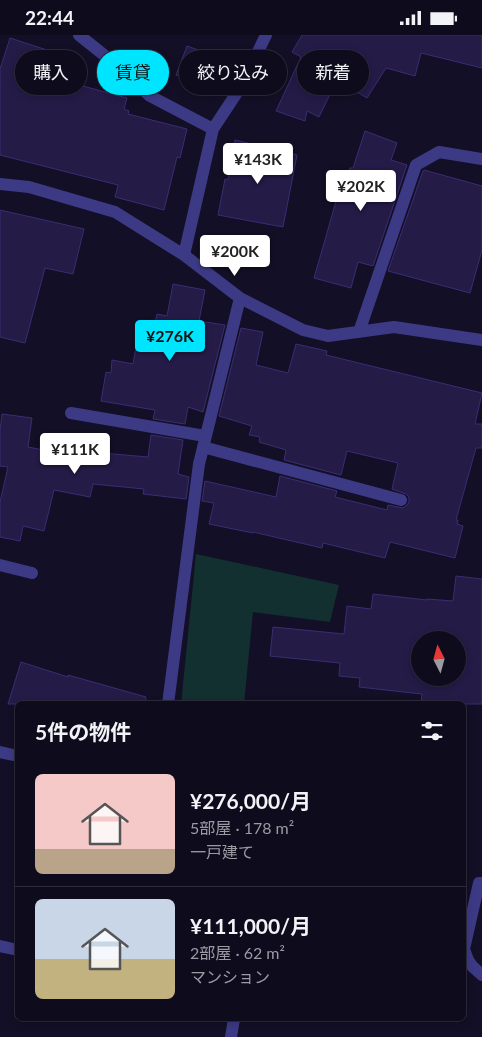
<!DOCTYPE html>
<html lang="ja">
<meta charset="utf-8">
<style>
:root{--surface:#0e0b1c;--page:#171425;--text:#f1f3f6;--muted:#9b9ba3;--line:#2e2b3b;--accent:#00e5ff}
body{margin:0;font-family:Lato,"Noto Sans JP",sans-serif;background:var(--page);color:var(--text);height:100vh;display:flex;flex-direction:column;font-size:19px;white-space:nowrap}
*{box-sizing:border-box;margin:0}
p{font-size:16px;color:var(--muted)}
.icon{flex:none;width:28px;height:28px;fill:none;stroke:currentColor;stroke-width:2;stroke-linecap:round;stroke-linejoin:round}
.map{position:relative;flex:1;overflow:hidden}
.details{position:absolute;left:15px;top:666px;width:451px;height:320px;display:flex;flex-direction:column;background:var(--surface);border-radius:8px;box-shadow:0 2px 8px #0003,0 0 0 1px var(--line)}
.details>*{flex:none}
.top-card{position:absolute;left:15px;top:15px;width:452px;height:45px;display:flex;gap:10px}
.needle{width:32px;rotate:354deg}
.controls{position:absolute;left:411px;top:596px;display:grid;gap:10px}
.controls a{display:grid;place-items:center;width:55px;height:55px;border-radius:50%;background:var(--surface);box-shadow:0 2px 8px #0003,0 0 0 1px var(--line);font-size:25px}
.price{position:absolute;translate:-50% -42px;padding:0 11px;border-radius:5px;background:#fff;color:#222;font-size:16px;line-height:32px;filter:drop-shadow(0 1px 2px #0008)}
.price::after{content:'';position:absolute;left:50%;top:30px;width:15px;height:11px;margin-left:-8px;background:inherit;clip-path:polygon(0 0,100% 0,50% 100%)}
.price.selected{background:var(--accent);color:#111}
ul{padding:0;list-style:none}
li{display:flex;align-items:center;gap:15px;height:125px;padding:0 20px}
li+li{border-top:1px solid var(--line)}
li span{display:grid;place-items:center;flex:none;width:140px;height:100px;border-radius:8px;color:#555}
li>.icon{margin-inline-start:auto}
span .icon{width:60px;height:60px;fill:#fffc;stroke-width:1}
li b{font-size:21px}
h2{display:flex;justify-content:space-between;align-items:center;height:60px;padding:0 20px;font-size:21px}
.pill{padding:0 18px;border-radius:22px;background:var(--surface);box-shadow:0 2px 8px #0003,0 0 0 1px var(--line);font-size:18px;line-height:45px}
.pill.selected{background:var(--accent);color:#111}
.status{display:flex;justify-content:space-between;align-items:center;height:35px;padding:0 25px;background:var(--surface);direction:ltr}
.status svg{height:14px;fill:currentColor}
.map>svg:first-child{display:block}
</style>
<div class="status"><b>22:44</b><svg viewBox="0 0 49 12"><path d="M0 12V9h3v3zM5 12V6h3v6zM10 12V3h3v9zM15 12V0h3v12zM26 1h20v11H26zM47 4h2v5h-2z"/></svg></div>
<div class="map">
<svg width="482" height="1002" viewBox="0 0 482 1002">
<rect width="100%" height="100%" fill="#130f26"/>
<path fill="#12302f" d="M 196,519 L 339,550 L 330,587 L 253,577 L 244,669 L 181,669 Z"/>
<path fill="#241b47" stroke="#3b2d73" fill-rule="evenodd" d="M 302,0 L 482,0 L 482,33 L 421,18 L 415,41 L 386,33 L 367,63 L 337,45 L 319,82 L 307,76 L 305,86 L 276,76 L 301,22 L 292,17 Z
M 10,3 L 47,15 L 40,35 L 85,43 L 83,51 L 127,63 L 124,74 L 129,76 L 128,79 L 187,94 L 180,123 L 177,122 L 164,175 L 115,162 L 118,150 L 0,120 L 0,34 Z
M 187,11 L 226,25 L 216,54 L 176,40 Z
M 365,96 L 397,108 L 391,125 L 407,130 L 373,231 L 358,227 L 351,253 L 314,243 L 341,149 L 344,150 L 350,133 L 353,133 Z
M 235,105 L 297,120 L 283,192 L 218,180 L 225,144 L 228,145 Z
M 424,135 L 482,151 L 482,215 L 470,258 L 388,236 L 423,136 Z
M 0,175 L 84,194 L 73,239 L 45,233 L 25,308 L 0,302 Z
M 173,249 L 205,255 L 199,286 L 225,290 L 203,377 L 188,372 L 185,389 L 153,384 L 155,375 L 101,366 L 106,337 L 111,338 L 112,325 L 133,329 L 139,295 L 153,298 L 157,279 L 167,281 Z
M 241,293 L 263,297 L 256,330 L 288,338 L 296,309 L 327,316 L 326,320 L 482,358 L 475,389 L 482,389 L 482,413 L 476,413 L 456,485 L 458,485 L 457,489 L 463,491 L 455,523 L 390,507 L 385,523 L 323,508 L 322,513 L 253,497 L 253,498 L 209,489 L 214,468 L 202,466 L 205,446 L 276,462 L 280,441 L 337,456 L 335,462 L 387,475 L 388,470 L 403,473 L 407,470 L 409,467 L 409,462 L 406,459 L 392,454 L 398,428 L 347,416 L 341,440 L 284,425 L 286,415 L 259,407 L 260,402 L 249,400 L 252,391 L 219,381 Z
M 2,379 L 32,383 L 28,412 L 101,426 L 102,418 L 148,422 L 151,400 L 183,405 L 178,439 L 189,442 L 186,464 L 143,459 L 144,454 L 93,449 L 90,462 L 54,455 L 44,496 L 23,491 L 20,506 L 0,502 L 0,467 L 8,432 L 0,431 L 0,396 Z
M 456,541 L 482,544 L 482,669 L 421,669 L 422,659 L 359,652 L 360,643 L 339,641 L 340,628 L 270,621 L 273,592 L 344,599 L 347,571 L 371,574 L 373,559 L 427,565 L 427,564 L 453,566 ZM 420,605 L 458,605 L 458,642 L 420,642 Z
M 21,627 L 68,642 L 68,640 L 146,662 L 145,669 L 8,669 Z"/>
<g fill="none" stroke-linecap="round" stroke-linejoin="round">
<path stroke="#3d3a85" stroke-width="12" d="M 79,0 L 119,32 L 150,61 L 213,94
M 0,149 L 29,152 L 115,177 L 184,220 L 240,263 L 303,295 L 328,301 L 394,292 L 482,305
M 184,220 L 213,94 L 242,50 L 266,0
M 359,297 L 416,130 L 439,117 L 482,124
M 71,378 L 205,401
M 203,412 L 401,465
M 0,530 L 32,538
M 168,669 L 199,429 L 240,263
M 0,717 L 18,721
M 482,848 L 479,848 L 464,914 L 468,925 L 472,931 L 482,940
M 0,911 L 18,915
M 231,1002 L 234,984"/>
</g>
</svg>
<div class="controls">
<a><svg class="needle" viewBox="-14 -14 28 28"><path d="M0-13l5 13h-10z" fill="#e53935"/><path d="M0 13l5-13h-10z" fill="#9b9ba3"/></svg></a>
</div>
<b class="price" style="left:258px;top:150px">¥143K</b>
<b class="price" style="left:361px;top:177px">¥202K</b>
<b class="price" style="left:235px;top:242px">¥200K</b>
<b class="price selected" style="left:170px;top:327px">¥276K</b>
<b class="price" style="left:75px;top:440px">¥111K</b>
<div class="top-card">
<a class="pill">購入</a>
<a class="pill selected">賃貸</a>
<a class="pill">絞り込み</a>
<a class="pill">新着</a>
</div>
<section class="details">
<h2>5件の物件<svg class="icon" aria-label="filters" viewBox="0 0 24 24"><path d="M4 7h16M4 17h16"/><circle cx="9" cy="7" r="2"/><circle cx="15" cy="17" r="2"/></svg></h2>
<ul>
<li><span style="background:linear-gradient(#f6c9c9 75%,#b9a48a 0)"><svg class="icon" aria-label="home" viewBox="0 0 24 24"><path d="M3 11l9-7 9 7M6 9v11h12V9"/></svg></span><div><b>¥276,000/月</b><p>5部屋 · 178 m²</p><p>一戸建て</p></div></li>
<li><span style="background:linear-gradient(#c9d6e8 60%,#c2b280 0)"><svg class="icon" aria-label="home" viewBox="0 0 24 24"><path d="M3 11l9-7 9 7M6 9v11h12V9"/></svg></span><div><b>¥111,000/月</b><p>2部屋 · 62 m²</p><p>マンション</p></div></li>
</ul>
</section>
</div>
